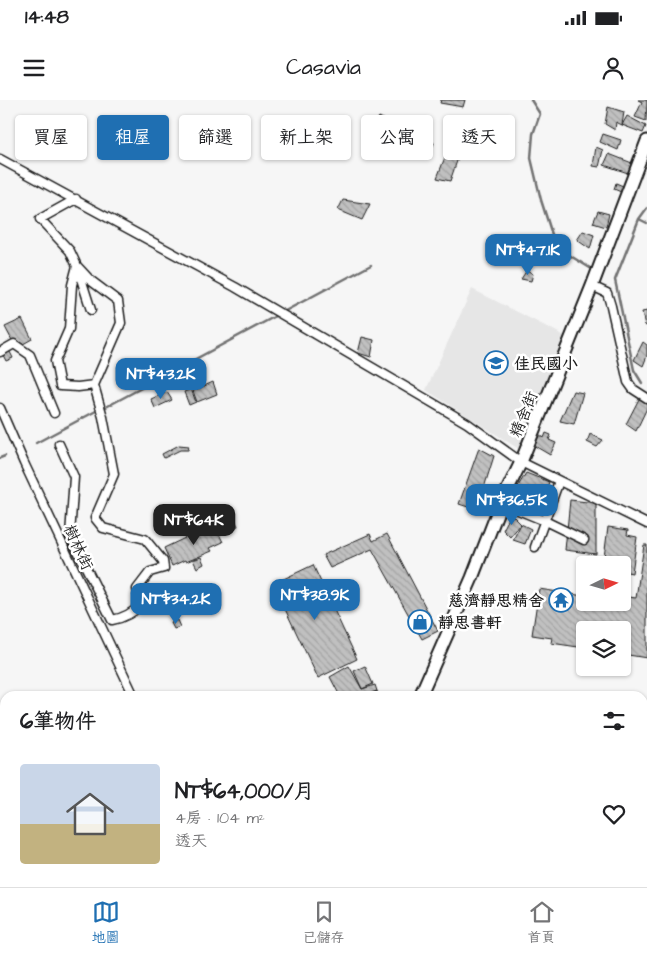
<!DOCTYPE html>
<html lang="zh-TW">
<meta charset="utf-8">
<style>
:root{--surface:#fff;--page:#f6f6f6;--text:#202124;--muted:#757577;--line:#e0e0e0;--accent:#1f6fb2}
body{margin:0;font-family:"Architects Daughter","LXGW WenKai TC",sans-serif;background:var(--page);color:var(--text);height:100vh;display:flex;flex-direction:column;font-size:19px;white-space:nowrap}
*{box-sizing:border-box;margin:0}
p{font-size:16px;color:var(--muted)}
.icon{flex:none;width:28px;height:28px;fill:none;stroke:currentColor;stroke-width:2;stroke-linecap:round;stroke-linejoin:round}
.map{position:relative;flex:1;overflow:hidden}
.details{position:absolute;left:0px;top:591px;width:648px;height:196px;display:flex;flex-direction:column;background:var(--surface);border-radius:15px 15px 0 0;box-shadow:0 1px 4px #0004}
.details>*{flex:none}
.top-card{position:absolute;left:15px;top:15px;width:618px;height:45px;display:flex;gap:10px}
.needle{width:32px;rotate:85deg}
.tools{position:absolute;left:576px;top:456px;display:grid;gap:10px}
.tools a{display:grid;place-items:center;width:55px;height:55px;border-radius:5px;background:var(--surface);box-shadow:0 1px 4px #0004;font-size:25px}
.price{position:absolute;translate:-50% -42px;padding:0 11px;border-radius:10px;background:var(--accent);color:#fff;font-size:16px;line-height:32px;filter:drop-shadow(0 1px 2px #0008)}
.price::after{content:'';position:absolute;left:50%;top:30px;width:15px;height:11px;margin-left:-8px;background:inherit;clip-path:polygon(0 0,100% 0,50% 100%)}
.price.selected{background:#222;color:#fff}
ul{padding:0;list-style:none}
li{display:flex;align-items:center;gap:15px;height:125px;padding:0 20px}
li+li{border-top:1px solid var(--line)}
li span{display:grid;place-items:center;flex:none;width:140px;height:100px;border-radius:5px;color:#555}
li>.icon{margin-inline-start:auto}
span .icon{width:60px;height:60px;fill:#fffc;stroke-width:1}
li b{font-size:21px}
h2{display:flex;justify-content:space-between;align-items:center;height:60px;padding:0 20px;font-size:21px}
.chip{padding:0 18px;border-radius:5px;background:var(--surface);box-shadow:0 1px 4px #0004;font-size:18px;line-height:45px}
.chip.selected{background:var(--accent);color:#fff}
.status{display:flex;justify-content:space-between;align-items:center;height:35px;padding:0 25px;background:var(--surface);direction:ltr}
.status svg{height:14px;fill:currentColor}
header{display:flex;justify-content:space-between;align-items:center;height:65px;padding:0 20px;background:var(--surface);font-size:22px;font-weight:600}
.tabs{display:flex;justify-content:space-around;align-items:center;height:70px;border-top:1px solid var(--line);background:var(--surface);font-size:14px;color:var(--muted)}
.tabs a{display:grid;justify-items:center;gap:2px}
.tabs .selected{color:var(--accent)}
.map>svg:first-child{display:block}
</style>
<div class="status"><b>14:48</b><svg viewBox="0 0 49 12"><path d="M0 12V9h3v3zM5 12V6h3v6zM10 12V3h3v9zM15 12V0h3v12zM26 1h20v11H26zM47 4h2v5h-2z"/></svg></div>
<header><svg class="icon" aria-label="menu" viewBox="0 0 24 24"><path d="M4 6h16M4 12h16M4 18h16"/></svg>Casavia<svg class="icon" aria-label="person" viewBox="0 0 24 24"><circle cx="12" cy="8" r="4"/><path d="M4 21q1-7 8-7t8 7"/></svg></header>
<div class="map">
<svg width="647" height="787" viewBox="0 0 647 787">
<defs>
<pattern id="building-back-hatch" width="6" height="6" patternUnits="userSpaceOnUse" patternTransform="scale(1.25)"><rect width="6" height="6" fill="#c0c0c0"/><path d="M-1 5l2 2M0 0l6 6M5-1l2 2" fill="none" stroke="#a4a4a4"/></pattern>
</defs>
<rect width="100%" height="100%" fill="#f6f6f6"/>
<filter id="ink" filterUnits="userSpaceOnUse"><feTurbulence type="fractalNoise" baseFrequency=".02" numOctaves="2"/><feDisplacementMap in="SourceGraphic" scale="10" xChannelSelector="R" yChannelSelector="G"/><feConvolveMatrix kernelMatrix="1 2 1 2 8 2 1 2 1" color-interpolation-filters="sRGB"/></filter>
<g filter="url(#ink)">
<path fill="#e6e6e6" d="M 472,189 L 565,236 L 519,349 L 426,290 Z"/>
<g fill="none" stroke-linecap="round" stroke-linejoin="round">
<path stroke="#727272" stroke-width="2.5" d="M 531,0 L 540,14 L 533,34 L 531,58 L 541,100 L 556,147 L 590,168
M 639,119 L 647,108
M 642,283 L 634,270 L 615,180 L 639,119 L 647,123
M 106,307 L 371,165
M 36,343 L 96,311
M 0,358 L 5,356"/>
</g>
<path fill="url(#building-back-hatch)" stroke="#1c1c1c" d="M 441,0 L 465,0 L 463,7 L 440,3 Z
M 638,0 L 647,0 L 646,21 L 635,17 L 642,2 Z
M 608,7 L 624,12 L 622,25 L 616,22 L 615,30 L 605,24 Z
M 627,16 L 646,26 L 643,33 L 622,25 Z
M 379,17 L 407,30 L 399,50 L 368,36 Z
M 409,33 L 420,40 L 412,55 L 401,50 Z
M 603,34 L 621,40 L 618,50 L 600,42 Z
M 427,38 L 434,43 L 428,57 L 422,53 Z
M 596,47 L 603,50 L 599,67 L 593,66 Z
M 447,52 L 458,58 L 450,81 L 437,78 Z
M 609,54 L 632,63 L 628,73 L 604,65 Z
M 616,83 L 623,86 L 621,92 L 614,89 Z
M 343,100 L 370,104 L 362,120 L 338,110 Z
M 598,111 L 609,114 L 606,127 L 593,123 Z
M 583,131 L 594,135 L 590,149 L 577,140 Z
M 527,170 L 533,174 L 531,181 L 521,179 Z
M 647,211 L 647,225 L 645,226 L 642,212 Z
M 22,219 L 32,239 L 16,248 L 5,227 Z
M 362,237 L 374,240 L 371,257 L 358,253 Z
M 643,242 L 647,245 L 647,256 L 643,266 L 634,260 Z
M 9,250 L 13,258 L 6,261 L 2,253 Z
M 213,282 L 217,294 L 197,302 L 193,291 Z
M 191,289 L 196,302 L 189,305 L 184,292 Z
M 573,291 L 583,293 L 574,324 L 560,321 Z
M 167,292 L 172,300 L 155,308 L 151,299 Z
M 639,299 L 647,302 L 647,308 L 636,331 L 626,324 Z
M 546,333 L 551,335 L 549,340 L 556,343 L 550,355 L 533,345 L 539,334 L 544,338 Z
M 590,334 L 603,340 L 597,347 L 587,342 Z
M 179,345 L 189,346 L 188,350 L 180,350 L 164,358 L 162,354 Z
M 479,348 L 494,356 L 477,410 L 459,404 Z
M 526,373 L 549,382 L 539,410 L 511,398 Z
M 570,400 L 596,403 L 596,454 L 565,450 Z
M 511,414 L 521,424 L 510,437 L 503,430 Z
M 234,418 L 238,426 L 221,434 L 217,425 Z
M 214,424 L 223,442 L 210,448 L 212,451 L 186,462 L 185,460 L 172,466 L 164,448 L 185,438 L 184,436 L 189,434 L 189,436 Z
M 521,424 L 531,429 L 525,444 L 513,440 Z
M 608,427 L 628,430 L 627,435 L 637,437 L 632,473 L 622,471 L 622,465 L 603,465 Z
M 370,434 L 373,441 L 387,434 L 438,531 L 422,539 L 372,449 L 330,468 L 323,455 Z
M 644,445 L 647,445 L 647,558 L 622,554 L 622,530 L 585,530 L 585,548 L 551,543 L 552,538 L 532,535 L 539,489 L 584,496 L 585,490 L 585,502 L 622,502 L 622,496 L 636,498 Z
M 201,457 L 204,464 L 197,468 L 193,460 Z
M 313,465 L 357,559 L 318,578 L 273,484 Z
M 177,520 L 180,527 L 174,529 L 171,523 Z
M 349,566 L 362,589 L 375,585 L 377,591 L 364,596 L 340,596 L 330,577 Z
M 365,566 L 373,584 L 362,589 L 354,571 Z
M 377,591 L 379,596 L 367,596 Z
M 0,744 L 5,754 L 5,782 L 19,782 L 21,787 L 0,787 Z
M 94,782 L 163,782 L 154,787 L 85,787 Z
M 195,782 L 253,782 L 255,787 L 197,787 Z"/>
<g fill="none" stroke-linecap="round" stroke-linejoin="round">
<g stroke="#1c1c1c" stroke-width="11">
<path id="street" d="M 0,59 L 235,187 L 467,323 L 521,362 L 647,424
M 76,99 L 40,119 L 70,151 L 77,166 L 91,210
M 592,186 L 607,193 L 611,206 L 628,282 L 633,289 L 647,298
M 0,252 L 14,244 L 30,255 L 54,313
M 0,308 L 24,363 L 134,596
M 59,344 L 74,377 L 70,435 L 112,520 C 123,518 133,513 140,505 L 137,489 L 150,472 L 164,468 L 163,461 L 145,439 L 103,428 L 95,418 L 114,374 L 103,317 L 94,285 L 78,287 L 60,286 L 55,261 L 69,229 L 72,185 L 77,166 L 90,180 L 118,201 L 121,223 L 94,285
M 501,403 L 545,421 L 584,440
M 535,447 L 559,381
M 568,787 L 578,782"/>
</g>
<g stroke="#1c1c1c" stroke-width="15">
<path id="secondary" d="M 420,596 L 472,478 L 501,403 L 521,362 L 592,186 L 647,41
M 342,787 L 344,782"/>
</g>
<use href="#street" stroke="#fff" stroke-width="8"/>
<use href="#secondary" stroke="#fff" stroke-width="11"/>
<g stroke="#1c1c1c" stroke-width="4.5">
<path id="rail" d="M 0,698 L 5,699
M 642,745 L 647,746"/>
</g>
<use href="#rail" stroke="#fff" stroke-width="2.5" stroke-dasharray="8" stroke-linecap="butt"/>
</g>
</g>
<defs>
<g id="school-ring" transform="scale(1.25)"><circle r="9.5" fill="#fff" stroke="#1f6fb2" stroke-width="1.5"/><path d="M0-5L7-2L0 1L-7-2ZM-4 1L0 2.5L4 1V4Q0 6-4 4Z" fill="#1f6fb2"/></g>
<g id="temple-ring" transform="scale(1.25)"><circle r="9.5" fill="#fff" stroke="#1f6fb2" stroke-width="1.5"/><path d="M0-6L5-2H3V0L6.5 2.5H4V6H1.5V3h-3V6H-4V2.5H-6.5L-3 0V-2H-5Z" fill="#1f6fb2"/></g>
<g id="shop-ring" transform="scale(1.25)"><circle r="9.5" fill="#fff" stroke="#1f6fb2" stroke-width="1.5"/><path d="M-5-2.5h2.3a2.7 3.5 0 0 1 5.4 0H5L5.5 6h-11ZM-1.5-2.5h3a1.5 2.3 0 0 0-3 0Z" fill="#1f6fb2"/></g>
</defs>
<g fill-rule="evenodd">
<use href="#school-ring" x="496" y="263"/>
<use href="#temple-ring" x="561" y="500"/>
<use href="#shop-ring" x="420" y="522"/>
</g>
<g text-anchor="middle" stroke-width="5" stroke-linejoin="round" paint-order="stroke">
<g font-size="16" font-weight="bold" fill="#1c1c1c" stroke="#fff" text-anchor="start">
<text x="514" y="269">佳民國小</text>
<text x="544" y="506" text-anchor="end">慈濟靜思精舍</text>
<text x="438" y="528">靜思書軒</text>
</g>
<g font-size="16" fill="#1c1c1c" stroke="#fff">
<text transform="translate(523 314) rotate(-68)" y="6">精舍街</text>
<text transform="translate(79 447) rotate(65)" y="6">樹林街</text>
</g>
</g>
</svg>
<div class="tools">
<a><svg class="needle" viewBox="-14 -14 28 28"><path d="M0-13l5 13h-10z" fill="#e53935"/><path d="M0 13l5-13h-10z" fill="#757577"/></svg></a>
<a><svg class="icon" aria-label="layers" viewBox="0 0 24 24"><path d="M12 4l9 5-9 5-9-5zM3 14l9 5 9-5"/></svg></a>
</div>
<b class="price" style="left:528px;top:176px">NT$47.1K</b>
<b class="price" style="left:161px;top:300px">NT$43.2K</b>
<b class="price" style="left:512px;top:426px">NT$36.5K</b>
<b class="price selected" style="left:194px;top:446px">NT$64K</b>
<b class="price" style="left:315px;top:521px">NT$38.9K</b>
<b class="price" style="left:176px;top:525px">NT$34.2K</b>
<div class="top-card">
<a class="chip">買屋</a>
<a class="chip selected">租屋</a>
<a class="chip">篩選</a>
<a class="chip">新上架</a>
<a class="chip">公寓</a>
<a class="chip">透天</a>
</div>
<section class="details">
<h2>6筆物件<svg class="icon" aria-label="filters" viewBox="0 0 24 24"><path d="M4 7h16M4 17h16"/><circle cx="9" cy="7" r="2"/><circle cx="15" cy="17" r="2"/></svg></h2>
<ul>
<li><span style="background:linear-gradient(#c9d6e8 60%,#c2b280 0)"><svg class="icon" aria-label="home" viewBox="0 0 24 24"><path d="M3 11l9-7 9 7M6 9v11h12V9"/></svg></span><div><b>NT$64,000/月</b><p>4房 · 104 m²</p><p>透天</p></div><svg class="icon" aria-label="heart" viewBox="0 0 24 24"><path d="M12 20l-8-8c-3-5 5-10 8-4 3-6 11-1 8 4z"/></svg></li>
</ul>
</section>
</div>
<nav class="tabs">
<a class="selected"><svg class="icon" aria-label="map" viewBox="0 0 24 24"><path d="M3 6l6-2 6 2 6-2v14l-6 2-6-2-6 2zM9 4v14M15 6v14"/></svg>地圖</a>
<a><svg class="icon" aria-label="saved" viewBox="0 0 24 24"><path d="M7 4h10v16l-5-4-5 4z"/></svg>已儲存</a>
<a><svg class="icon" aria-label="home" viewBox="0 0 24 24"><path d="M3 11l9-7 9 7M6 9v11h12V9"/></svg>首頁</a>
</nav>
